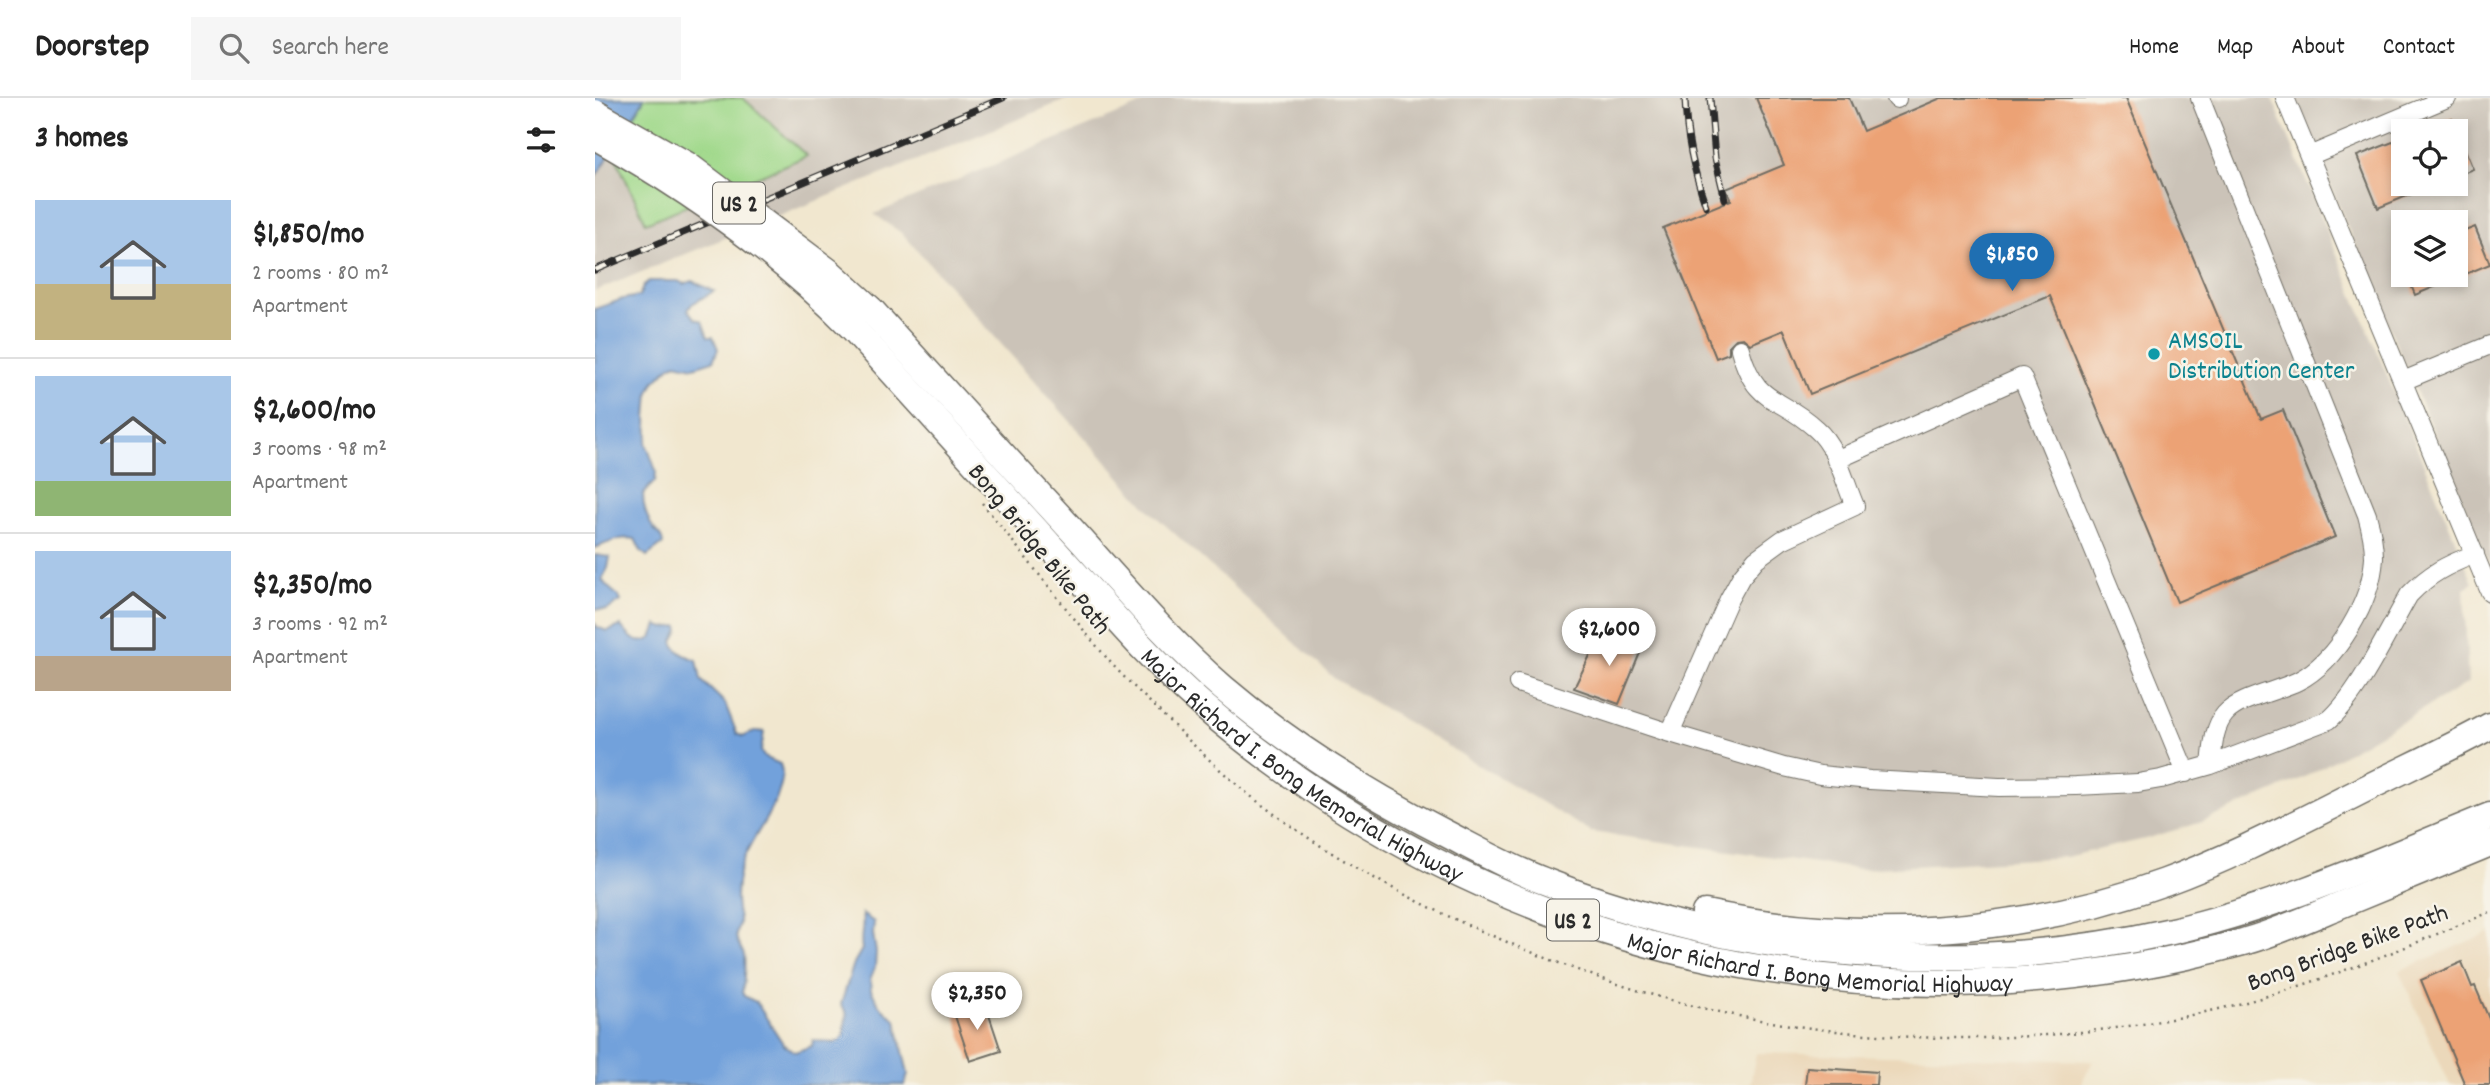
<!DOCTYPE html>
<meta charset="utf-8">
<style>
:root{--surface:#fff;--page:#f6f6f6;--text:#222;--muted:#767676;--line:#e0e0e0;--accent:#1f6fb2}
body{margin:0;font-family:Dekko,sans-serif;background:var(--page);color:var(--text);height:100vh;display:flex;flex-direction:column;font-size:26px;white-space:nowrap}
*{box-sizing:border-box;margin:0}
p{font-size:23px;color:var(--muted)}
.icon{flex:none;width:38px;height:38px;fill:none;stroke:currentColor;stroke-width:2;stroke-linecap:round;stroke-linejoin:round}
.map{position:relative;flex:1;overflow:hidden}
.sheet{display:flex;flex-direction:column;background:var(--surface);width:595px}
.sheet>*{flex:none}
.buttons{position:absolute;left:1796px;top:21px;display:grid;gap:14px}
.buttons a{display:grid;place-items:center;width:77px;height:77px;border-radius:0px;background:var(--surface);box-shadow:0 4px 10px #0003;font-size:35px}
.price{position:absolute;translate:-50% -60px;padding:0 16px;border-radius:24px;background:#fff;color:#222;font-size:23px;line-height:46px;filter:drop-shadow(0 2px 4px #0008)}
.price::after{content:'';position:absolute;left:50%;top:42px;width:21px;height:16px;margin-left:-10px;background:inherit;clip-path:polygon(0 0,100% 0,50% 100%)}
.price.selected{background:var(--accent);color:#fff}
ul{padding:0;list-style:none}
li{display:flex;align-items:center;gap:21px;height:175px;padding:0 35px}
li+li{border-top:2px solid var(--line)}
li span{display:grid;place-items:center;flex:none;width:196px;height:140px;border-radius:0px;color:#555}
li>.icon{margin-inline-start:auto}
span .icon{width:84px;height:84px;fill:#fffc;stroke-width:1}
li b{font-size:30px}
h2{display:flex;justify-content:space-between;align-items:center;height:84px;padding:0 35px;font-size:30px}
header{display:flex;align-items:center;gap:42px;box-sizing:border-box;height:98px;padding:0 35px;background:var(--surface);border-bottom:2px solid var(--line)}
header strong{font-size:33px}
nav{display:flex;gap:38px;margin-inline-start:auto;font-size:24px}
.search{width:490px;height:63px;background:var(--page);display:flex;align-items:center;gap:18px;box-sizing:border-box;padding:0 24px;border-radius:0px;color:var(--muted);font-size:26px}
main{display:flex;flex:1;min-height:0}
.map>svg:first-child{display:block}
</style>
<header>
<strong>Doorstep</strong>
<div class="search"><svg class="icon" aria-label="search" viewBox="0 0 24 24"><circle cx="10" cy="10" r="6"/><path d="M15 15l6 6"/></svg>Search here</div>
<nav><a>Home</a><a>Map</a><a>About</a><a>Contact</a></nav>
</header>
<main>
<section class="sheet">
<h2>3 homes<svg class="icon" aria-label="filters" viewBox="0 0 24 24"><path d="M4 7h16M4 17h16"/><circle cx="9" cy="7" r="2"/><circle cx="15" cy="17" r="2"/></svg></h2>
<ul>
<li><span style="background:linear-gradient(#a9c7e8 60%,#c2b280 0)"><svg class="icon" aria-label="home" viewBox="0 0 24 24"><path d="M3 11l9-7 9 7M6 9v11h12V9"/></svg></span><div><b>$1,850/mo</b><p>2 rooms · 80 m²</p><p>Apartment</p></div></li>
<li><span style="background:linear-gradient(#a9c7e8 75%,#8fb573 0)"><svg class="icon" aria-label="home" viewBox="0 0 24 24"><path d="M3 11l9-7 9 7M6 9v11h12V9"/></svg></span><div><b>$2,600/mo</b><p>3 rooms · 98 m²</p><p>Apartment</p></div></li>
<li><span style="background:linear-gradient(#a9c7e8 75%,#b9a48a 0)"><svg class="icon" aria-label="home" viewBox="0 0 24 24"><path d="M3 11l9-7 9 7M6 9v11h12V9"/></svg></span><div><b>$2,350/mo</b><p>3 rooms · 92 m²</p><p>Apartment</p></div></li>
</ul>
</section>
<div class="map">
<svg width="1895" height="987" viewBox="0 0 1895 987">
<rect width="100%" height="100%" fill="#f7f3e8"/>
<filter id="ink" filterUnits="userSpaceOnUse"><feTurbulence type="fractalNoise" baseFrequency=".0143" numOctaves="2"/><feDisplacementMap in="SourceGraphic" scale="14" xChannelSelector="R" yChannelSelector="G"/><feConvolveMatrix kernelMatrix="1 2 1 2 8 2 1 2 1" color-interpolation-filters="sRGB"/></filter>
<filter id="wash" filterUnits="userSpaceOnUse"><feTurbulence type="fractalNoise" baseFrequency=".00686" numOctaves="4" result="noise"/><feDisplacementMap in="SourceGraphic" scale="28" xChannelSelector="R" yChannelSelector="G"/><feGaussianBlur stdDeviation="1.57" result="paint"/><feColorMatrix in="noise" values="0 0 0 0 0 0 0 0 0 0 0 0 0 0 0 0 0 1.4 0 .05"/><feComposite in="paint" operator="in"/></filter>
<g filter="url(#wash)">
<rect width="100%" height="100%" fill="#f1e7cf"/>
<path fill="#ebd8ba" d="M 1895,834 L 1895,987 L 1855,987 L 1804,873 Z
M 1161,955 L 1498,963 L 1485,987 L 1155,987 Z"/>
<path fill="#cbc3b8" fill-rule="evenodd" d="M 148,0 L 475,0 L 0,193 L 0,78 L 18,54 L 51,125 L 212,57 Z
M 562,0 L 1677,0 L 1878,485 L 1869,490 L 1873,585 L 1710,679 L 1607,724 L 1550,741 L 1470,759 L 1265,771 L 996,734 L 740,581 L 557,415 L 308,136 L 279,116 Z
M 1699,0 L 1895,0 L 1895,468 L 1797,236 ZM 1808,33 L 1860,33 L 1860,86 L 1808,86 ZM 1808,124 L 1860,124 L 1860,177 L 1808,177 Z"/>
<path fill="#a1d98c" stroke="#66825c" stroke-width="2" d="M 49,0 L 148,0 L 212,58 L 51,125 L 18,54 C 26,34 40,19 49,0 Z"/>
<path fill="#72a1db" stroke="#4e6683" stroke-width="2" d="M 0,0 L 49,0 C 42,16 32,25 24,39 C 16,53 12,66 0,78 Z
M 54,183 L 83,183 L 89,186 L 97,183 L 119,193 L 97,206 L 93,212 L 100,221 L 107,223 L 113,239 L 118,239 L 123,251 L 118,263 L 99,269 L 81,265 L 75,268 L 59,284 L 54,294 L 52,320 L 53,336 L 51,345 L 61,373 L 60,383 L 48,396 C 48,409 51,420 59,431 C 64,437 67,438 68,446 L 52,458 L 46,453 L 40,441 C 26,438 13,445 0,450 L 0,211 L 28,201 L 44,198 L 49,187 Z
M 0,457 L 15,459 L 13,470 L 7,481 C 12,492 22,493 26,503 L 12,512 L 0,511 Z
M 0,525 L 2,529 L 12,533 L 26,528 C 35,539 42,549 57,540 L 62,527 L 69,530 L 83,528 L 84,532 L 78,543 C 81,555 91,558 102,562 L 106,582 L 130,605 L 142,636 L 148,639 L 160,633 L 169,634 L 166,653 L 169,659 L 185,666 C 197,694 154,740 146,768 C 142,781 140,798 142,811 C 142,815 144,818 144,822 C 145,827 141,832 141,837 C 141,844 147,851 149,857 C 150,863 149,890 147,894 L 149,898 L 161,904 L 189,947 L 200,954 L 217,948 L 218,942 L 240,945 L 248,940 L 252,916 L 246,906 L 259,865 L 267,851 C 264,838 270,828 267,816 L 279,824 L 278,836 L 281,854 L 280,869 L 275,882 L 276,892 L 284,907 L 301,922 L 313,976 L 309,987 L 0,987 Z"/>
<g id="blocks">
<path fill="#eca274" d="M 1161,0 L 1254,0 L 1268,33 L 1346,0 L 1531,0 L 1666,321 L 1688,312 L 1740,439 L 1582,504 L 1455,198 L 1215,296 L 1189,232 L 1155,246 L 1148,240 L 1141,241 L 1134,248 L 1134,255 L 1121,260 L 1068,130 L 1136,102 L 1131,91 L 1189,67 Z
M 1857,20 L 1878,71 L 1860,78 L 1860,33 L 1825,33 Z
M 1808,40 L 1808,86 L 1841,86 L 1783,110 L 1762,58 Z
M 1880,129 L 1895,166 L 1820,197 L 1812,177 L 1860,177 L 1860,137 Z
M 1008,531 L 1047,550 L 1024,606 L 979,590 Z
M 1867,864 L 1877,889 L 1880,888 L 1895,923 L 1895,987 L 1870,987 L 1826,882 Z
M 390,905 L 406,953 L 375,963 L 359,915 Z
M 1212,969 L 1282,974 L 1281,987 L 1210,987 Z"/>
</g>
</g>
<g filter="url(#ink)">
<use href="#blocks" fill-opacity="0" stroke="#706d64" stroke-width="2"/>
<g fill="none" stroke-linecap="round" stroke-linejoin="round">
<g stroke="#706d64" stroke-width="20">
<path id="minor" d="M 1301,0 L 1302,1
M 1605,0 L 1772,417 C 1776,431 1779,444 1779,459 C 1777,503 1742,563 1703,583 C 1683,593 1644,600 1630,616 C 1618,630 1618,651 1616,667
M 1690,0 L 1895,494
M 1714,58 L 1852,0
M 1808,283 L 1895,247
M 1241,362 L 1427,279 L 1591,675
M 923,585 L 1075,635 L 1189,669 L 1225,677 L 1275,682 L 1404,689 L 1481,688 L 1543,685 L 1566,681 L 1616,667 L 1734,622 C 1764,596 1793,533 1814,497 C 1835,475 1852,467 1880,456
M 1075,635 L 1134,501 L 1146,479 L 1161,461 L 1187,442 L 1260,408 C 1249,383 1242,349 1221,331 C 1183,296 1161,309 1145,251"/>
</g>
<g stroke="#706d64" stroke-width="29">
<g id="highway">
<path d="M 276,212 C 345,288 415,365 485,441 C 531,492 576,545 628,590 C 695,647 770,694 848,734 C 881,751 914,770 949,783 C 1145,861 1371,880 1577,833 C 1687,808 1791,760 1895,718"/>
<path id="s1" d="M 257,229 C 327,307 398,384 468,462 C 513,511 556,563 606,606 C 895,855 1278,946 1648,844 C 1681,835 1714,820 1745,807 C 1795,786 1845,766 1895,745"/>
<path d="M 1110,815 C 1261,847 1425,837 1570,784 C 1635,760 1696,728 1758,697 C 1803,674 1850,653 1895,628"/>
</g>
</g>
<path stroke="#706d64" stroke-width="2.5" stroke-dasharray="2 5" stroke-linecap="butt" d="M 387,405 C 430,458 472,513 516,565 C 531,582 549,598 565,614 C 593,642 622,670 653,696 C 729,756 816,804 905,841 C 963,866 1023,888 1083,904 C 1260,950 1451,952 1628,910 C 1721,887 1807,851 1895,814"/>
<use href="#minor" stroke="#fff" stroke-width="18"/>
<use href="#highway" stroke="#fff" stroke-width="26"/>
<g stroke="#2b2b2b" stroke-width="7">
<path id="rail" d="M 1090,0 C 1091,39 1098,71 1111,108
M 1115,0 L 1120,60 L 1130,101
M 0,172 L 408,0"/>
</g>
<use href="#rail" stroke="#f7f3e8" stroke-width="4.5" stroke-dasharray="13" stroke-linecap="butt"/>
<g stroke="#706d64" stroke-width="29" stroke-linecap="butt">
<path id="highway-bridge" d="M 0,15 L 92,67 L 234,174 L 276,212
M 0,38 C 94,91 181,152 257,229"/>
</g>
<use href="#highway-bridge" stroke="#fff" stroke-width="26"/>
</g>
</g>
<circle fill="#0f9aa8" stroke="#f7f3e8" stroke-width="2.5" cx="1559" cy="256" r="7"/>
<g text-anchor="middle" stroke-width="5" stroke-linejoin="round" paint-order="stroke">
<g fill="#f7f3e8" stroke="#686764" stroke-width="2">
<rect x="118" y="84.5" width="52" height="41" rx="5"/>
<rect x="952" y="801.5" width="52" height="41" rx="5"/>
</g>
<g font-size="24" font-weight="bold" fill="#2b2b2b">
<text x="144" y="113">US 2</text>
<text x="978" y="830">US 2</text>
</g>
<g font-size="26" fill="#0d838f" stroke="#f7f3e8" text-anchor="start">
<text x="1573" y="250">AMSOIL<tspan x="1573" dy="30">Distribution Center</tspan></text>
</g>
<g font-size="26" fill="#2b2b2b" stroke="#f7f3e8">
<text transform="translate(446 450) rotate(51)" y="9">Bong Bridge Bike Path</text>
<text dy="9" stroke="none"><textPath href="#s1" startOffset="632">Major Richard I. Bong Memorial Highway</textPath></text>
<text transform="translate(1752 848) rotate(-20)" y="9">Bong Bridge Bike Path</text>
<text dy="9" stroke="none"><textPath href="#s1" startOffset="1199">Major Richard I. Bong Memorial Highway</textPath></text>
</g>
</g>
</svg>
<div class="buttons">
<a><svg class="icon" aria-label="locate" viewBox="0 0 24 24"><circle cx="12" cy="12" r="6"/><path d="M12 2v4M12 18v4M2 12h4M18 12h4"/></svg></a>
<a><svg class="icon" aria-label="layers" viewBox="0 0 24 24"><path d="M12 4l9 5-9 5-9-5zM3 14l9 5 9-5"/></svg></a>
</div>
<b class="price selected" style="left:1417px;top:195px">$1,850</b>
<b class="price" style="left:1014px;top:570px">$2,600</b>
<b class="price" style="left:382px;top:934px">$2,350</b>
</div>
</main>
